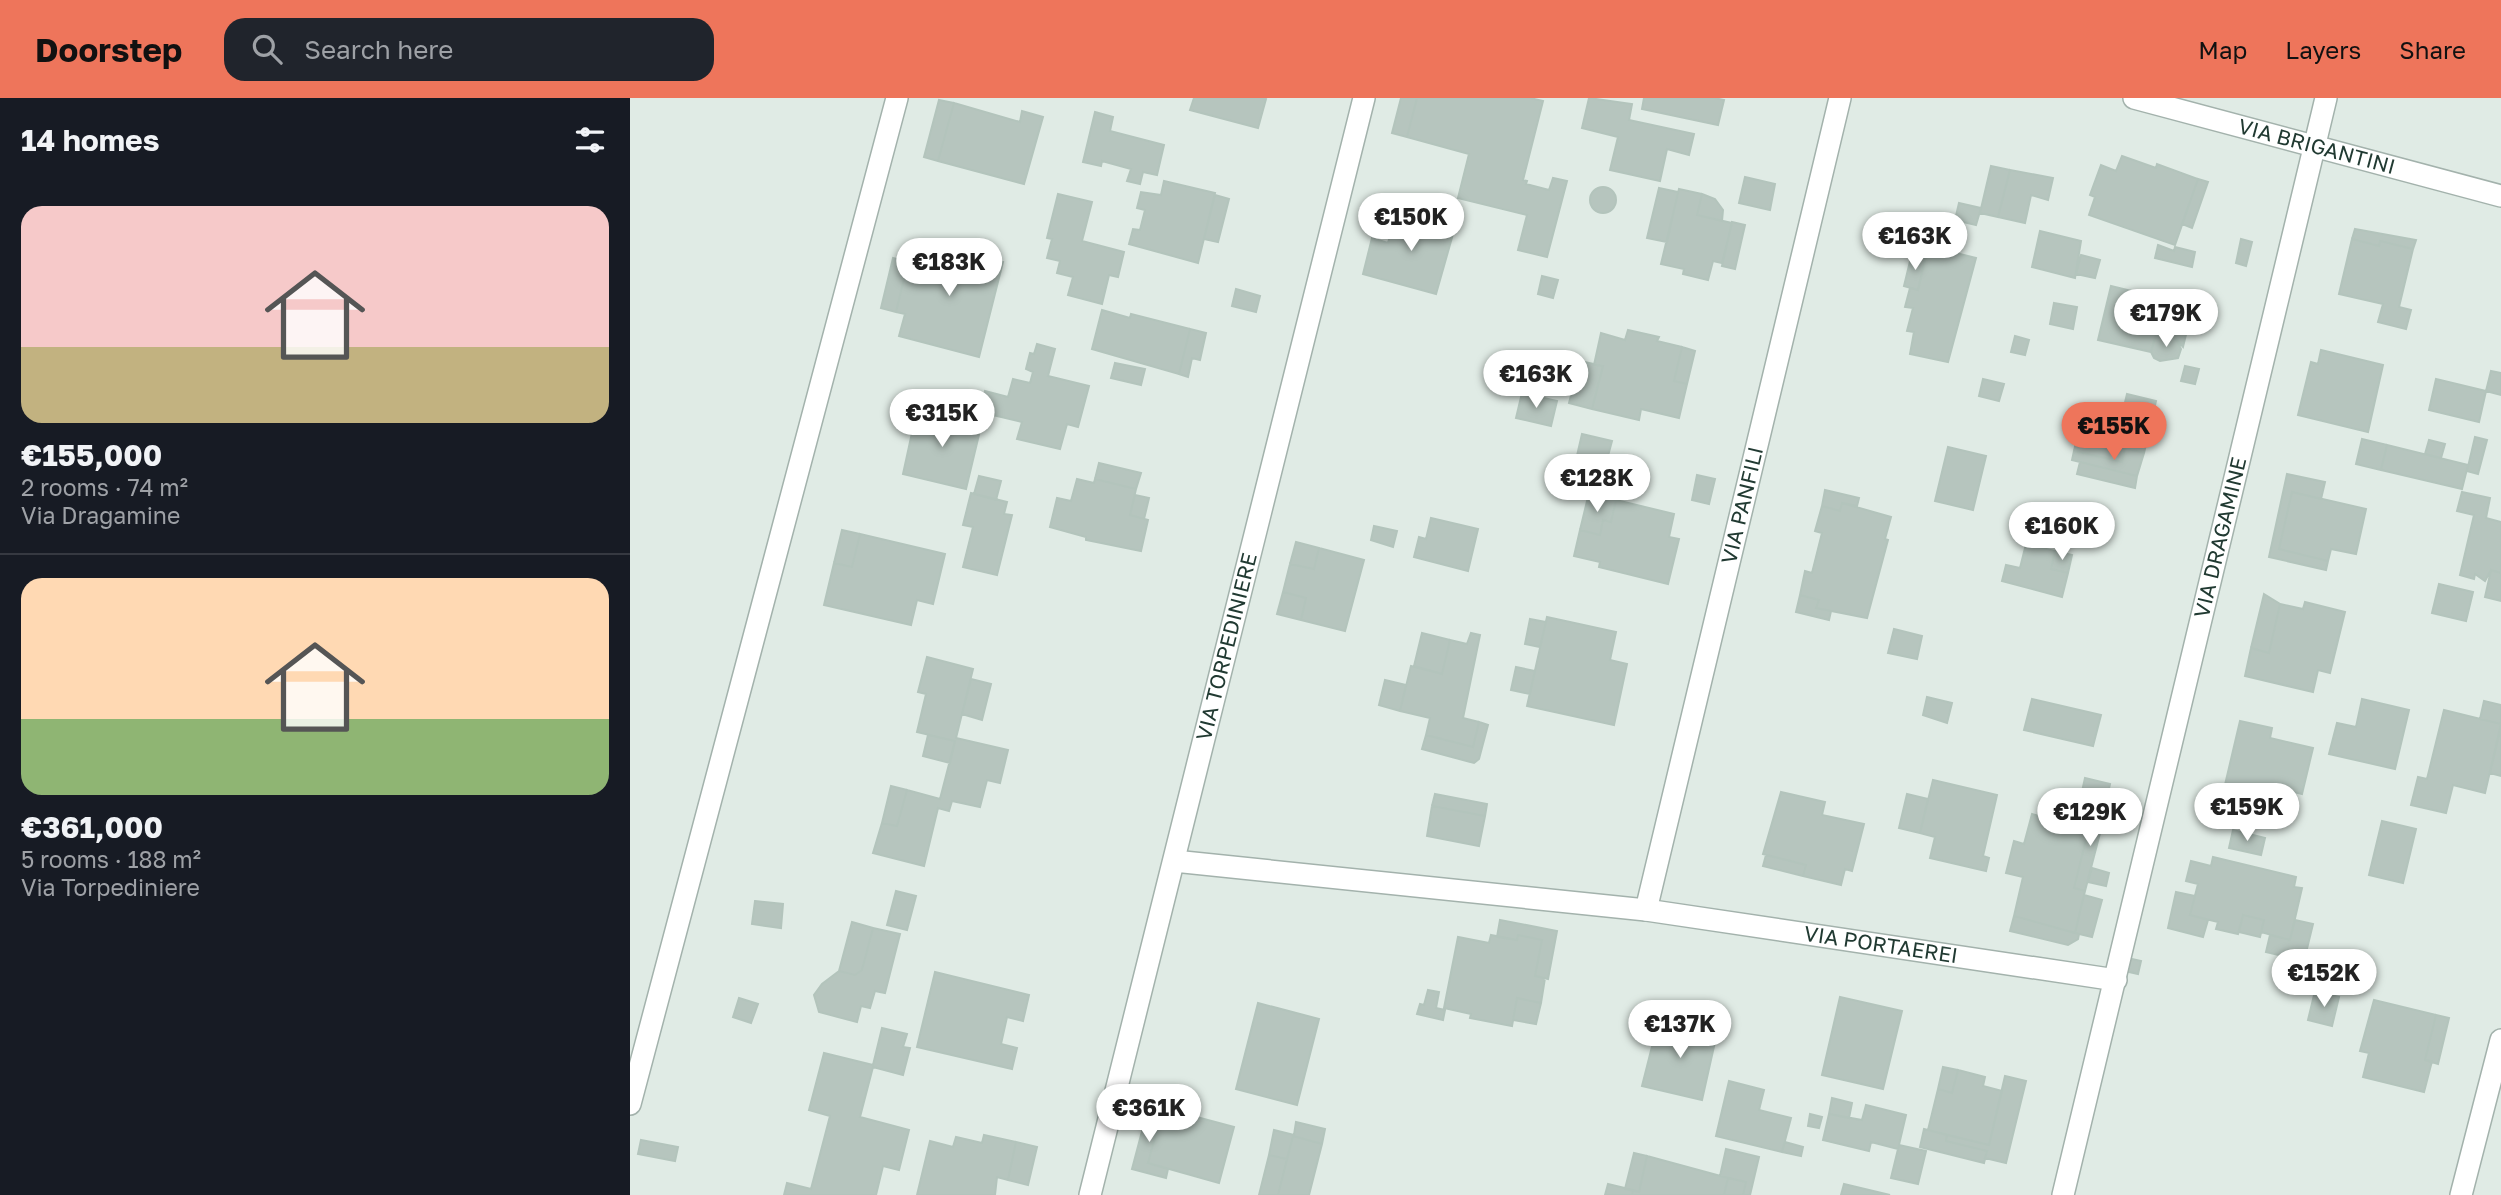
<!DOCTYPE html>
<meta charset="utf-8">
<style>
:root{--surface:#171b24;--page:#20242c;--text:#f1f3f6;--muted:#9ea1a6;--line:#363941;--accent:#ee755b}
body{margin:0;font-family:"Golos Text",sans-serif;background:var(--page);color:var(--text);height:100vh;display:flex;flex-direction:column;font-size:26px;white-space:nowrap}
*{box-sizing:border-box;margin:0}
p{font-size:23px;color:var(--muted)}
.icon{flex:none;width:38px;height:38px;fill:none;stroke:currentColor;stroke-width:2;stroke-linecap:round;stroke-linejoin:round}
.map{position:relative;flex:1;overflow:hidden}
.drawer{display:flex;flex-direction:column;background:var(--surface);width:630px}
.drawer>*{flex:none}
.price{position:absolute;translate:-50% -60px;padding:0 16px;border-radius:24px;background:#fff;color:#222;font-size:23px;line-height:46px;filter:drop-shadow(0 2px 4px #0008)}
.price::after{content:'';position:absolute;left:50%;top:42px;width:21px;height:16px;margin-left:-10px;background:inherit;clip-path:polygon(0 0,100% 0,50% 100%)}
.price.on{background:var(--accent);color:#111}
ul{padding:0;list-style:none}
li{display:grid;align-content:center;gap:14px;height:371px;padding:0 21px}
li+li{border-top:2px solid var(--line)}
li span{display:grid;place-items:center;height:217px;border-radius:21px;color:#555}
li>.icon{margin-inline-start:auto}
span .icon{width:126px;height:126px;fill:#fffc;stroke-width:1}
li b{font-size:30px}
h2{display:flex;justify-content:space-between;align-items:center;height:84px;padding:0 21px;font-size:30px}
header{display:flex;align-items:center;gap:42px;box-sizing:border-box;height:98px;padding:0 35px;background:var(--accent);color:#111}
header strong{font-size:33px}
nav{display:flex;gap:38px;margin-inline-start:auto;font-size:24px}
.search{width:490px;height:63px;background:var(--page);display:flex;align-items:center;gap:18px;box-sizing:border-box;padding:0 24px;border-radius:21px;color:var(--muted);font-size:26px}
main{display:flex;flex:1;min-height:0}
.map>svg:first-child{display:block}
</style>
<header>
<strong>Doorstep</strong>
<div class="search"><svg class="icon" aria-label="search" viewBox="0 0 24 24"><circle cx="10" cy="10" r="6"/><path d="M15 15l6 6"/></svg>Search here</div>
<nav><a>Map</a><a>Layers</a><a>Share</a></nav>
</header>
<main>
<section class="drawer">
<h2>14 homes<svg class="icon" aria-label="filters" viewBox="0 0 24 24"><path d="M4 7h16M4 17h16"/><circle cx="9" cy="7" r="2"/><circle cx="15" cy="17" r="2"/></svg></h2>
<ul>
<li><span style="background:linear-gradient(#f6c9c9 65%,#c2b280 0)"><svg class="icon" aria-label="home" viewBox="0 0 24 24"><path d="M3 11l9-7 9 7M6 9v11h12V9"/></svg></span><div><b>€155,000</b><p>2 rooms · 74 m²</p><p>Via Dragamine</p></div></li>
<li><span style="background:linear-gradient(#ffd9b3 65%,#8fb573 0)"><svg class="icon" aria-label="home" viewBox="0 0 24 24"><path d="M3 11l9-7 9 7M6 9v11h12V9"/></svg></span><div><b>€361,000</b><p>5 rooms · 188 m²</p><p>Via Torpediniere</p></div></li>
</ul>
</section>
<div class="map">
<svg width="1871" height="1097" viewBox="0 0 1871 1097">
<rect width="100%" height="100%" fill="#e0ebe5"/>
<path fill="#b6c5be" stroke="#b3c4bc" stroke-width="2" d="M 564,0 L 632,0 L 636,1 L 628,30 L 560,12 Z
M 771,0 L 787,0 L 777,39 L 762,35 Z
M 787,0 L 900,0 L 913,3 L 893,82 L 897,83 L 896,86 L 919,92 L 923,80 L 937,83 L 917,159 L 888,152 L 897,117 L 828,100 L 839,56 L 777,39 Z
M 959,0 L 1002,6 L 999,22 L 1064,36 L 1059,57 L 1037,51 L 1030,83 L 980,72 L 988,39 L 952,30 Z
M 1014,0 L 1084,0 L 1094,2 L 1088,27 L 1012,11 Z
M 309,2 L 324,5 L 308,63 L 294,59 Z
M 324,5 L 390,24 L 392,13 L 413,19 L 394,86 L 308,63 Z
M 465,14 L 483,19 L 480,33 L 534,47 L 527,77 L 513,74 L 510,86 L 497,83 L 501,71 L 472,63 L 471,68 L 453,64 Z
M 1492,58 L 1526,70 L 1527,66 L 1568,81 L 1545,147 L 1459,117 L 1465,99 L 1460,97 L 1471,67 L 1486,73 Z
M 1361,68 L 1380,72 L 1368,119 L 1350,115 Z
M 1380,72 L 1423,80 L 1418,102 L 1401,97 L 1395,125 L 1368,119 Z
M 1115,79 L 1145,86 L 1140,112 L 1109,105 Z
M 1568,81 L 1578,84 L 1562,130 L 1552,126 Z
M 534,83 L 585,95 L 568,165 L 499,146 L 503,131 L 510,132 L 515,112 L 507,110 L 511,94 L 531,97 Z
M960 102a13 13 0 1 1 26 0a13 13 0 1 1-26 0Z
M 1029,90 L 1048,94 L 1037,144 L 1017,140 Z
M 1049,91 L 1072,96 L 1067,117 L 1102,125 L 1092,165 L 1083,163 L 1078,182 L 1053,176 L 1054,171 L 1031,166 Z
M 428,96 L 462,104 L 452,143 L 494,154 L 488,179 L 479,177 L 472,206 L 438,197 L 443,179 L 427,175 L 430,163 L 417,160 L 422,141 L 417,140 Z
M 1072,96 L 1085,101 L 1093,112 L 1092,123 L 1067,117 Z
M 585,97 L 599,101 L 588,144 L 574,141 Z
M 1329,105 L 1351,110 L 1346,127 L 1325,122 Z
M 767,113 L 825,129 L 806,196 L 733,176 L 742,140 L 758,145 Z
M 1102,124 L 1115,127 L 1105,171 L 1092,168 Z
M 1725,131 L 1786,142 L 1783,151 L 1750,143 L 1749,148 L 1722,141 Z
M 1410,133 L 1451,143 L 1445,180 L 1402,169 Z
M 1611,141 L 1622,144 L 1616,168 L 1606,165 Z
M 1722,141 L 1749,148 L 1750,143 L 1783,151 L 1769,209 L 1781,212 L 1776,231 L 1748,224 L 1753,206 L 1709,196 Z
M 293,143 L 373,164 L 349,259 L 269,238 L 275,216 L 266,214 L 278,164 L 287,166 Z
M 1528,147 L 1544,153 L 1545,149 L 1565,154 L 1562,169 L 1525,160 Z
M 1298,148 L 1346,160 L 1318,264 L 1280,256 L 1284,234 L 1277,233 L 1283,210 L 1275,209 L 1280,190 L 1288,192 Z
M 1282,155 L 1296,159 L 1288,192 L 1274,188 Z
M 1451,157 L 1470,162 L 1465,180 L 1446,176 Z
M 263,160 L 278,164 L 266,214 L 251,210 Z
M 912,178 L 928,182 L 923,200 L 908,196 Z
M 1481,188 L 1563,208 L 1553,249 L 1546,241 L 1526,237 L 1521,254 L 1468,242 Z
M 606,191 L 630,198 L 626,214 L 602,208 Z
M 1424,205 L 1447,209 L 1443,231 L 1420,226 Z
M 472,212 L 500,220 L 501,216 L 560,231 L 549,276 L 462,251 Z
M 560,231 L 576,235 L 570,262 L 562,260 L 558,279 L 549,276 Z
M 998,232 L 1029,239 L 1027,243 L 1052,249 L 1044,283 L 1057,286 L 1049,320 L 1011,311 L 1009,322 L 962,311 L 973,268 L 964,267 L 971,235 L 995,242 Z
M 1526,237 L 1546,241 L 1551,251 L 1548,260 L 1530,263 L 1524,260 L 1521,254 Z
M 1385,238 L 1399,242 L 1395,257 L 1381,254 Z
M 407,246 L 425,251 L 418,278 L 459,288 L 448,329 L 437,326 L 430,351 L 387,341 L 392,324 L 350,314 L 355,293 L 378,299 L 383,281 L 400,285 L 403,274 L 396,271 L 400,255 L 404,256 Z
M 1052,249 L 1065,253 L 1057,286 L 1044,283 Z
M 1691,252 L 1753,267 L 1738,334 L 1668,317 L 1681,264 L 1688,266 Z
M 950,263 L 973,268 L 962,311 L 939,305 Z
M 485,265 L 515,271 L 511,287 L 481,280 Z
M 1555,268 L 1569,271 L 1565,286 L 1551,283 Z
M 1861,273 L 1871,275 L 1871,297 L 1856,293 Z
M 1353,281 L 1374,286 L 1369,303 L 1349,298 Z
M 1806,281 L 1856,293 L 1849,324 L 1799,312 Z
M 892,295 L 927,303 L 921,328 L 886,320 Z
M 1497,296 L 1526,303 L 1514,355 L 1495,350 L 1492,364 L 1444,353 L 1449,331 L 1456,333 L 1461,309 L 1492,317 Z
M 287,312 L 352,324 L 336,391 L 273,376 Z
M 952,336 L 982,343 L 975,369 L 946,362 Z
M 1845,339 L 1857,342 L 1848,376 L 1837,373 Z
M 1732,341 L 1757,347 L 1751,372 L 1726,366 Z
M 1799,342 L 1815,346 L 1811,360 L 1795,356 Z
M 1757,347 L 1838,367 L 1832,391 L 1751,372 Z
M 1318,349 L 1356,358 L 1343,412 L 1305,403 Z
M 1495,350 L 1514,355 L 1507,378 L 1442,362 L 1444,353 L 1492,364 Z
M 946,362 L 975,369 L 968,402 L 938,394 Z
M 1450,364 L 1507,378 L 1505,390 L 1447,376 Z
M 469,365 L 511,375 L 506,391 L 465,381 Z
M 1657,376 L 1695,384 L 1691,401 L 1662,394 L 1649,451 L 1698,463 L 1696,472 L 1639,459 Z
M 1067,377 L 1085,381 L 1079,406 L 1062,402 Z
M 349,378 L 371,383 L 366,402 L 344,396 Z
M 447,381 L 464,385 L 465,381 L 506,391 L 500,417 L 518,422 L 511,453 L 456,442 L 456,439 L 420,429 L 427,400 L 441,403 Z
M 1195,392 L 1229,400 L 1227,408 L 1212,405 L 1210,413 L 1192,408 Z
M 1662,394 L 1736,411 L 1726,456 L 1701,451 L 1698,463 L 1649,451 Z
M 1832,394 L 1860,400 L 1856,420 L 1871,424 L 1871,475 L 1861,472 L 1855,483 L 1845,476 L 1844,481 L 1830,477 L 1844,417 L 1827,413 Z
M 341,395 L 377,404 L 374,416 L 382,417 L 367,477 L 333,469 L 343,429 L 333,427 Z
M 505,397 L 519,400 L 514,421 L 500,417 Z
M 969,398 L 986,402 L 981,424 L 973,422 L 970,437 L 950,432 L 958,399 L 968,402 Z
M 986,402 L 1044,416 L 1039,439 L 1049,441 L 1038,486 L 969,469 L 970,464 L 944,458 L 950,432 L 970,437 L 973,422 L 981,424 Z
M 1212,405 L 1261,419 L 1255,441 L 1258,442 L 1237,520 L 1186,510 L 1189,502 L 1170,497 L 1175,473 L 1182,475 L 1192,435 L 1185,433 L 1192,408 L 1210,413 Z
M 801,420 L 848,431 L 838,473 L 784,459 L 789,439 L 796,441 Z
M 744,428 L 767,433 L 763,449 L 741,442 Z
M 212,432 L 230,436 L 222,469 L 204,465 Z
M 230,436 L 315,456 L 303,506 L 287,502 L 281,527 L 194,507 L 204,465 L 222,469 Z
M 666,444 L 689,450 L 684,471 L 660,466 Z
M 1396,446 L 1425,453 L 1421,471 L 1438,475 L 1432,499 L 1372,483 L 1376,467 L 1390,470 Z
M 689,450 L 734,462 L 715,533 L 671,522 L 676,500 L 653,494 L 660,466 L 684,471 Z
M 1425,453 L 1442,457 L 1438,475 L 1421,471 Z
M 1861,472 L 1871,475 L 1871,503 L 1855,499 Z
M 1809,486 L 1843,494 L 1836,523 L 1802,515 Z
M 653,494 L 676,500 L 671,522 L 647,516 Z
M 1634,496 L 1650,506 L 1639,555 L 1621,550 Z
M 1170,497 L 1189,502 L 1186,510 L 1201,513 L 1199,522 L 1166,514 Z
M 1675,504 L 1715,514 L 1700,575 L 1688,572 L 1683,594 L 1615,578 L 1621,550 L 1639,555 L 1650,506 L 1673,511 Z
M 917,519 L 986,534 L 980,562 L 997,566 L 984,627 L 897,608 Z
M 900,521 L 916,524 L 910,549 L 895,546 Z
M 1264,531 L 1292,538 L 1287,561 L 1258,555 Z
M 792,535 L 820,542 L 812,576 L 784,568 Z
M 841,535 L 850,537 L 833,620 L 849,624 L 843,649 L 796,637 L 800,620 L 770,613 L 781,568 L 812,576 L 820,542 L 837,546 Z
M 297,559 L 343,571 L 326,640 L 378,652 L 370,685 L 357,682 L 350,709 L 322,703 L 319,713 L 308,710 L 294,768 L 243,755 L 252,725 L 267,728 L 277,692 L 310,701 L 325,643 L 287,634 L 296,596 L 288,594 Z
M 886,569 L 905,573 L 900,596 L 881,592 Z
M 341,581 L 361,586 L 352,622 L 332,616 Z
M 755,582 L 776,587 L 770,613 L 749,607 Z
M 1297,599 L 1322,605 L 1317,625 L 1293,617 Z
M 1402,601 L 1471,617 L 1463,648 L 1394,632 Z
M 1732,601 L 1779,612 L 1765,671 L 1699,656 L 1707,625 L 1726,629 Z
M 1854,603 L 1871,607 L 1871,626 L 1850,621 Z
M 1814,612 L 1871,626 L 1855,695 L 1823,687 L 1816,715 L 1781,707 L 1788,679 L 1797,681 Z
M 1610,623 L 1642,630 L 1640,640 L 1683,650 L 1672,696 L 1652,691 L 1648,704 L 1594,691 Z
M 849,624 L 858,627 L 849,661 L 844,665 L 792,651 L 796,637 L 843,649 Z
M 1871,629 L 1871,678 L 1860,675 Z
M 298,637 L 325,643 L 320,665 L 293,658 Z
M 1455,680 L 1480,686 L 1476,704 L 1451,698 Z
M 1303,682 L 1367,697 L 1353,758 L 1359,760 L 1356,773 L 1300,760 L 1305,739 L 1290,735 Z
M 261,688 L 277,692 L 267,728 L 252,725 Z
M 1151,694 L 1195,704 L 1192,717 L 1234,726 L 1222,773 L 1215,771 L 1211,787 L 1173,778 L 1176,767 L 1133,756 Z
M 805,696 L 857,706 L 855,718 L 802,708 Z
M 1277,696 L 1298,701 L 1290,735 L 1269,730 Z
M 1421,699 L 1464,709 L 1444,790 L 1455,793 L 1445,835 L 1384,818 L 1393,779 L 1376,775 L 1384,743 L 1394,746 L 1402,716 L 1416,720 Z
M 802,708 L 855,718 L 849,748 L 797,738 Z
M 1464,709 L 1476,712 L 1455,793 L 1444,790 Z
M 1752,723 L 1786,731 L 1773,785 L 1739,777 Z
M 1603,732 L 1635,740 L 1631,757 L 1599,750 Z
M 1136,757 L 1176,767 L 1173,778 L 1133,768 Z
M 1583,759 L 1666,779 L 1664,789 L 1672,790 L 1660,842 L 1631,834 L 1634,822 L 1613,817 L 1608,836 L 1586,831 L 1588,824 L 1560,817 L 1568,786 L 1556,783 L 1561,763 L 1581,768 Z
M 1462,770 L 1479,775 L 1476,788 L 1458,784 Z
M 266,793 L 286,798 L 277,832 L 257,827 Z
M 1546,794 L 1565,798 L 1560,817 L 1578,822 L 1573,839 L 1538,830 Z
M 1454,797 L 1472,802 L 1462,839 L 1445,835 Z
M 125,803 L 153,806 L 151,830 L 122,826 Z
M 1613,817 L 1634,822 L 1630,839 L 1609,834 Z
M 1384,818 L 1449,836 L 1448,841 L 1438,847 L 1380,833 Z
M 870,822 L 927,833 L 918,881 L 905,878 L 912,842 L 888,837 L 887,842 L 867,839 Z
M 1665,822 L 1683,826 L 1674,863 L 1636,854 L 1640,837 L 1660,842 Z
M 222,824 L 243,830 L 232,872 L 225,877 L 209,873 Z
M 243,830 L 270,836 L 255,895 L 245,893 L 240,910 L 231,908 L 227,924 L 189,914 L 184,897 L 192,886 L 209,873 L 225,877 L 232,872 Z
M 861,837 L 887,842 L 888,837 L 912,842 L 905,878 L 915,880 L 911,905 L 887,900 L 882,928 L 840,920 L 841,916 L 814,910 L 828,839 L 859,845 Z
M 1493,859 L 1511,863 L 1508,876 L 1490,872 Z
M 305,874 L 399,897 L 393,923 L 377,919 L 371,946 L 387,950 L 382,971 L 287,949 Z
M 798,892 L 809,894 L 806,910 L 815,912 L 813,922 L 787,916 L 790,906 L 794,907 Z
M 1685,893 L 1709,899 L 1702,928 L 1678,922 Z
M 1210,899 L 1272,913 L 1253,991 L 1192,977 Z
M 109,900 L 128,906 L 121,925 L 103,919 Z
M 887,900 L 911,905 L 906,926 L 883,922 Z
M 1744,902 L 1806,917 L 1795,962 L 1802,963 L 1794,994 L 1733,979 L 1739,955 L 1730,953 Z
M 1026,904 L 1033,904 L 1029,921 L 1014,917 L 1020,906 Z
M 1033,904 L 1092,918 L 1087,935 L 1029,921 Z
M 628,905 L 689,921 L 667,1007 L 606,991 Z
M 1014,917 L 1029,921 L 1023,941 L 1009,938 Z
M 1806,917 L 1819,920 L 1808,966 L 1795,962 Z
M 1029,921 L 1087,935 L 1072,1002 L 1012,988 Z
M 252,930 L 277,936 L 273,949 L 280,950 L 273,977 L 243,969 L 230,1019 L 279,1032 L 269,1072 L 253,1068 L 246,1097 L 154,1097 L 157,1085 L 181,1091 L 200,1018 L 179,1012 L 194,955 L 243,967 Z
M 1313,969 L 1328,972 L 1322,995 L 1308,991 Z
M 1328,972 L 1355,979 L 1353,988 L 1372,993 L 1359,1047 L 1298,1032 L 1308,991 L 1322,995 Z
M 1375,978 L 1396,983 L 1376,1065 L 1355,1060 L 1357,1053 L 1316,1043 L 1317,1037 L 1359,1047 Z
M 1099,983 L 1134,992 L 1129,1012 L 1161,1020 L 1152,1054 L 1086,1038 Z
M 1202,1000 L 1222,1005 L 1219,1020 L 1199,1016 Z
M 519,1007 L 533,1010 L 518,1065 L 538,1071 L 536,1080 L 502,1071 Z
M 1236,1007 L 1276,1017 L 1268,1051 L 1241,1044 L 1239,1053 L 1193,1042 L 1199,1016 L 1232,1022 Z
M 533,1010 L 604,1029 L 589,1085 L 518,1065 Z
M 1180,1016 L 1192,1019 L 1189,1030 L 1178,1028 Z
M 666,1024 L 695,1031 L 692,1046 L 663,1038 L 657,1061 L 639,1057 L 644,1032 L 664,1037 Z
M 1294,1031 L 1317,1037 L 1316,1043 L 1357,1053 L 1354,1065 L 1290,1049 Z
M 354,1037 L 386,1044 L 378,1082 L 367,1079 L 365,1097 L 287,1097 L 300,1043 L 323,1049 L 326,1039 L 352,1045 Z
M 663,1038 L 692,1046 L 679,1097 L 648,1097 Z
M 11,1042 L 48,1049 L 45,1063 L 8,1056 Z
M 386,1044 L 407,1049 L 398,1087 L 378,1082 Z
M 1155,1044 L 1173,1049 L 1171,1058 L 1152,1054 Z
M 1269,1047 L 1296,1053 L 1288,1086 L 1261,1080 Z
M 1096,1051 L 1129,1059 L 1120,1097 L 1113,1097 L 1116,1084 L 1090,1078 Z
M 1004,1055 L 1017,1058 L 1009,1094 L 995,1091 Z
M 639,1057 L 657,1061 L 648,1097 L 629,1097 Z
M 1017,1058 L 1098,1080 L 1094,1097 L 1002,1097 L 1003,1092 L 1009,1094 Z
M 1098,1080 L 1116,1084 L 1113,1097 L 1094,1097 Z
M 978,1086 L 1003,1092 L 1002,1097 L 975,1097 Z
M 1214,1086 L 1260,1097 L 1211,1097 Z"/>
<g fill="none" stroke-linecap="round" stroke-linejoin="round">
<g stroke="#a3b2ac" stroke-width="24">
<g id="street">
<path id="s1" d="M 1504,0 L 1871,98"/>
<path id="s2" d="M 544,763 L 1016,812 L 1486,882"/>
<path id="s3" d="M 1016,812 L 1210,0"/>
<path d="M 0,1006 L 267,0"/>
<path id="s4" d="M 460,1097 L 734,0"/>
<path id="s5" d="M 1433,1097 L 1696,0"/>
<path d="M 1831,1097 L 1871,942"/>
</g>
</g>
<use href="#street" stroke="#fff" stroke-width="21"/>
</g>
<g text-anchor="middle" stroke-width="7" stroke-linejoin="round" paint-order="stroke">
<g font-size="21" fill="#213a32" stroke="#f0f7f3">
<text dy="7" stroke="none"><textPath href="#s1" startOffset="189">VIA BRIGANTINI</textPath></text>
<text dy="7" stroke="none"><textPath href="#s3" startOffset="416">VIA PANFILI</textPath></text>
<text dy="7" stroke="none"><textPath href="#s5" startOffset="676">VIA DRAGAMINE</textPath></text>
<text dy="7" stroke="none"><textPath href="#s4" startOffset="565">VIA TORPEDINIERE</textPath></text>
<text dy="7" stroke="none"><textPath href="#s2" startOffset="712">VIA PORTAEREI</textPath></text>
</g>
</g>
</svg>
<b class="price" style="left:781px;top:155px">€150K</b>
<b class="price" style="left:1285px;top:174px">€163K</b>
<b class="price" style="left:319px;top:200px">€183K</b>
<b class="price" style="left:1536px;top:251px">€179K</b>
<b class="price" style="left:906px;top:312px">€163K</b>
<b class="price" style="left:312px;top:351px">€315K</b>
<b class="price on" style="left:1484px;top:364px">€155K</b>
<b class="price" style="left:967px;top:416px">€128K</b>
<b class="price" style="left:1432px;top:464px">€160K</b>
<b class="price" style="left:1617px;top:745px">€159K</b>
<b class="price" style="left:1460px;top:750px">€129K</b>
<b class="price" style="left:1694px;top:911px">€152K</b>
<b class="price" style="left:1050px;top:962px">€137K</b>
<b class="price" style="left:519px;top:1046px">€361K</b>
</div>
</main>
